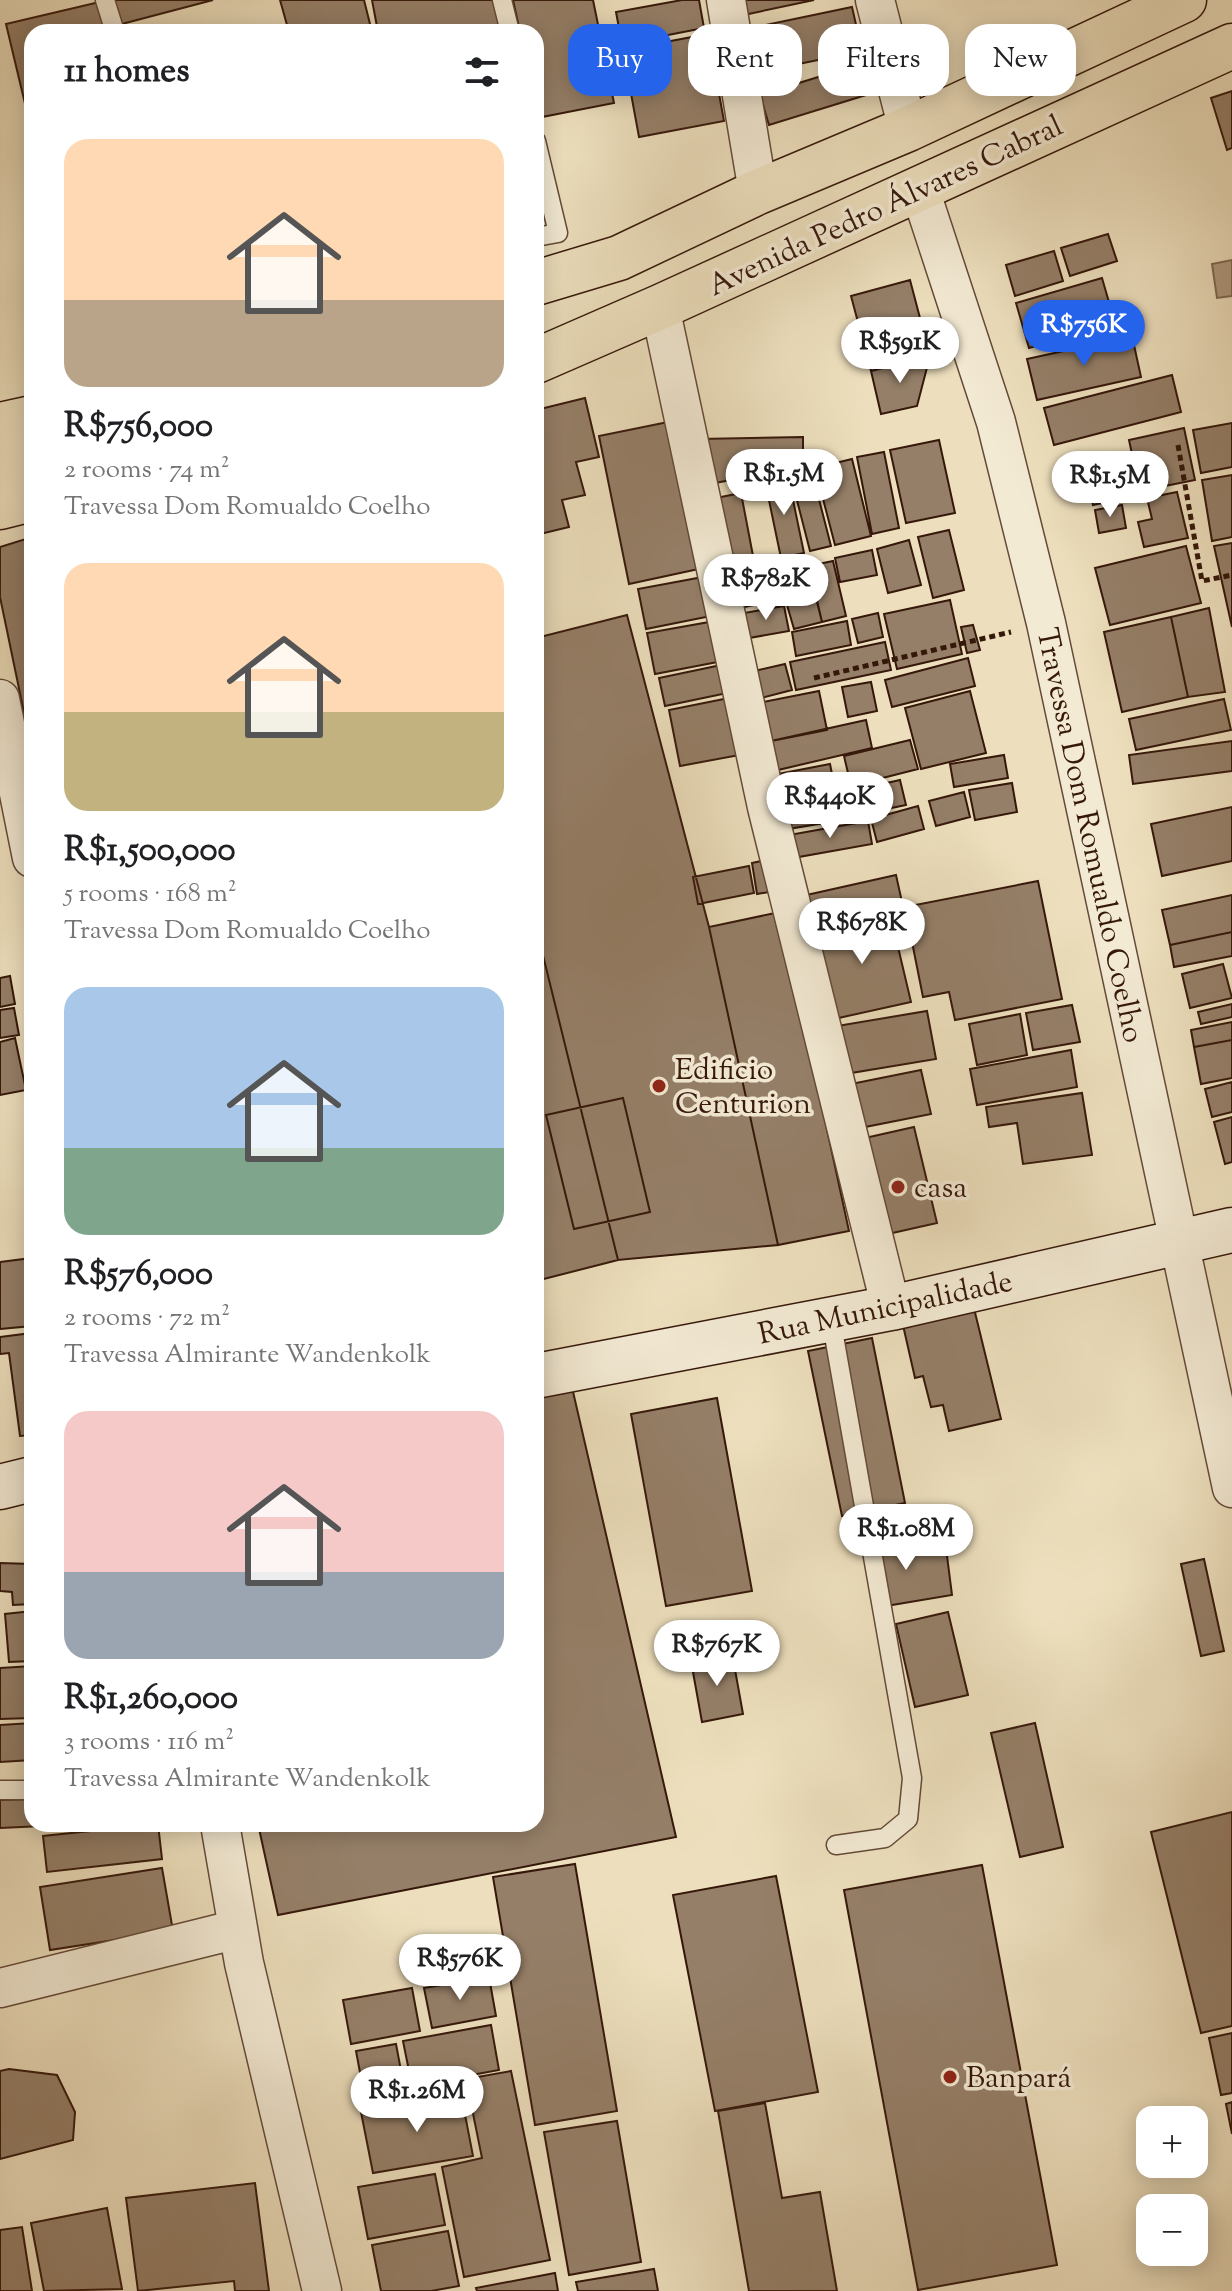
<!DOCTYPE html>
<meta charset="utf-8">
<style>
:root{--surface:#fff;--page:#f2f2f2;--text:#202124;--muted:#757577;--accent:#2563eb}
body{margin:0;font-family:"Sorts Mill Goudy",serif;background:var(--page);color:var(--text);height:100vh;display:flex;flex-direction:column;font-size:30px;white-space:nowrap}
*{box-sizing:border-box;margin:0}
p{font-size:26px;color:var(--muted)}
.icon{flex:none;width:44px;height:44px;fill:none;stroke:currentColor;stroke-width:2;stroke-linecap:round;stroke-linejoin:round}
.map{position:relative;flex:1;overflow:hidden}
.sheet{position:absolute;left:24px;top:24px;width:520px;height:1808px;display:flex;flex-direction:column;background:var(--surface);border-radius:24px;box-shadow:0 4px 20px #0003}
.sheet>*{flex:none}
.banner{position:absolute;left:568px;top:24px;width:544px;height:72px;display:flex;gap:16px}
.controls{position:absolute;left:1136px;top:2106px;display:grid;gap:16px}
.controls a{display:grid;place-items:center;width:72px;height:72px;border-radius:16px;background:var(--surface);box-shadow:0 4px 20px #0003;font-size:40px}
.price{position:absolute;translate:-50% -68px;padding:0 18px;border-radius:28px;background:#fff;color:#222;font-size:26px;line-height:52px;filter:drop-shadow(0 2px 4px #0008)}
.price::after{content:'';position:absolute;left:50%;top:48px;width:24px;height:18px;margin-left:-12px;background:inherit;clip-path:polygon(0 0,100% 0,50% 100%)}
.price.on{background:var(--accent);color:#fff}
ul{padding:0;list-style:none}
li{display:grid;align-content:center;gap:16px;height:424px;padding:0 40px}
li span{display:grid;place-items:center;height:248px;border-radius:24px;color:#555}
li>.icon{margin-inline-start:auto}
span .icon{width:144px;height:144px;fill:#fffc;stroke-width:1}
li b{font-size:34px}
h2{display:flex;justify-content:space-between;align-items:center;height:96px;padding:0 40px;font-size:34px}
.chip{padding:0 28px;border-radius:24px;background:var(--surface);box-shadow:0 4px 20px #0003;font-size:28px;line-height:72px}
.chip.on{background:var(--accent);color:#fff}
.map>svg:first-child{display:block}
</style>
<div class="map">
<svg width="1232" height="2291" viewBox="0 0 1232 2291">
<rect width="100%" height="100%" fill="#eddfbd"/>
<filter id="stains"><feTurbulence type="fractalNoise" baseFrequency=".0025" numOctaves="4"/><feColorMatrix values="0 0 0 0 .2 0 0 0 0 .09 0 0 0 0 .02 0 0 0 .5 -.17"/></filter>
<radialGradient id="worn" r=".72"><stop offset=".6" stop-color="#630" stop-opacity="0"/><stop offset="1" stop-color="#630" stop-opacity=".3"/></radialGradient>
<path fill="#af9b80" stroke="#7f6751" stroke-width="2" d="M 1232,260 L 1232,296 L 1217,298 L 1212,264 Z"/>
<path fill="#957f68" stroke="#36180b" stroke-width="2" d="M 108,0 L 116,32 L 32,32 L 32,133 L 6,24 Z
M 111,0 L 213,0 L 118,25 Z
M 280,0 L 364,0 L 372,32 L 289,32 Z
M 372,0 L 496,0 L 504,32 L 378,32 Z
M 513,0 L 593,0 L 614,103 L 537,118 L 536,32 L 520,32 Z
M 682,0 L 699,0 L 704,28 L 622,44 L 616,12 Z
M 735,0 L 814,0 L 739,16 Z
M 852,7 L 862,51 L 750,74 L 742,30 Z
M 708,34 L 724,121 L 639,137 L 623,50 Z
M 857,65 L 866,95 L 769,125 L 760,95 Z
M 1232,91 L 1232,148 L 1227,150 L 1211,98 Z
M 536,170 L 546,213 L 536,216 Z
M 1108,234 L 1117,261 L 1070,276 L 1061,248 Z
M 1054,251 L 1063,281 L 1015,296 L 1006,265 Z
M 1102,278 L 1115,323 L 1029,348 L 1016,303 Z
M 910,280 L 930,356 L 871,371 L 851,296 Z
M 1132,336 L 1141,377 L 1037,400 L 1027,359 Z
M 930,356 L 917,406 L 881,414 L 871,371 Z
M 1172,375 L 1181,412 L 1054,445 L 1044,408 Z
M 585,398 L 599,457 L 576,462 L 585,495 L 562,500 L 569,527 L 536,535 L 536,410 Z
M 678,420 L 708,567 L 629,584 L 599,436 Z
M 1232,423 L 1232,467 L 1201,473 L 1193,430 Z
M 1184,428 L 1195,480 L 1140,491 L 1129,440 Z
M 803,437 L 803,466 L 715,483 L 699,439 Z
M 939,440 L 955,513 L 906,523 L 890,450 Z
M 884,452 L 899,528 L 872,534 L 857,457 Z
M 852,459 L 871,536 L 835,545 L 815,468 Z
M 812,472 L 831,546 L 810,551 L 791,477 Z
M 1129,473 L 1134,496 L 1093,505 L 1088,481 Z
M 1232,475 L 1232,537 L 1212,541 L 1202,480 Z
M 788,476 L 804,553 L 781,558 L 765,481 Z
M 1177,492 L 1188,538 L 1144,547 L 1138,522 L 1152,519 L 1147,498 Z
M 741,493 L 754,561 L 724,567 L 711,499 Z
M 1122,505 L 1126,528 L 1099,533 L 1095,510 Z
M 949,530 L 964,590 L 933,598 L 918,537 Z
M 32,537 L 32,751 L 0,597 L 0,547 Z
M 909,540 L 921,585 L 888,593 L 877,549 Z
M 1232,543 L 1232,627 L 1214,546 Z
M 1186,546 L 1201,603 L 1110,625 L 1095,568 Z
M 872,550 L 877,575 L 840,582 L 835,558 Z
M 833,561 L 846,616 L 822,622 L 809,566 Z
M 799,567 L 805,594 L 740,608 L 734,582 Z
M 703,577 L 711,616 L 646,629 L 638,589 Z
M 816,598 L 822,622 L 794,629 L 787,605 Z
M 950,600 L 962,654 L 897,669 L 884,614 Z
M 784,606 L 789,631 L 749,638 L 744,613 Z
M 1209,608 L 1225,692 L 1188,697 L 1171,617 Z
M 878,613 L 883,637 L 858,643 L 852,619 Z
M 627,615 L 709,927 L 778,1245 L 618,1260 L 536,927 L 536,638 Z
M 1171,617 L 1188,697 L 1122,712 L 1104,632 Z
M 715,621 L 723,661 L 655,674 L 647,633 Z
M 847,621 L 851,645 L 796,656 L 792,632 Z
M 973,625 L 980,650 L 967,653 L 961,627 Z
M 885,642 L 891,670 L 796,690 L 790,662 Z
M 968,658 L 975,686 L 892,707 L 885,680 Z
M 726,664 L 732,692 L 665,706 L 659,678 Z
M 785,664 L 792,690 L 757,699 L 750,672 Z
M 871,682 L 877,711 L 848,717 L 842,687 Z
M 819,691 L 827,730 L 771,741 L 763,702 Z
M 970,691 L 986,753 L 921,769 L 905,708 Z
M 734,697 L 745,754 L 680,766 L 669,710 Z
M 1224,699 L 1231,730 L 1136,750 L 1129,719 Z
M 866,720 L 872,748 L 778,770 L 771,741 Z
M 910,740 L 918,769 L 851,786 L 844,756 Z
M 1232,741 L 1232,771 L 1133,784 L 1129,755 Z
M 1004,755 L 1008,778 L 954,787 L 950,764 Z
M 830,764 L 835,789 L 783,800 L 778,774 Z
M 900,780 L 906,805 L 848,817 L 842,793 Z
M 1012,783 L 1017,812 L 975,820 L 969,790 Z
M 964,792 L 970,817 L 936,826 L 929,801 Z
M 838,794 L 843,820 L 788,829 L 783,803 Z
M 918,806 L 924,829 L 877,842 L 871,819 Z
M 1232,807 L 1232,861 L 1162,876 L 1151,824 Z
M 868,821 L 872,844 L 793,858 L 789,835 Z
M 775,858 L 781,890 L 757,894 L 752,863 Z
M 749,866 L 754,893 L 698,904 L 693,877 Z
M 896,875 L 902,902 L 808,924 L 802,896 Z
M 1038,881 L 1062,999 L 955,1020 L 949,992 L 923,997 L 905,907 Z
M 1232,895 L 1232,932 L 1170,945 L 1162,910 Z
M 780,912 L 849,1231 L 778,1245 L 709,927 Z
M 890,913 L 911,1002 L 834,1019 L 813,931 Z
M 536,927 L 618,1260 L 536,1281 Z
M 1232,932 L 1232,956 L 1174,967 L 1170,945 Z
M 1223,964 L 1232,998 L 1190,1008 L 1182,974 Z
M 10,976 L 15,1004 L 0,1007 L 0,978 Z
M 1232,1004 L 1232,1017 L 1201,1024 L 1198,1012 Z
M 1072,1005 L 1080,1042 L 1033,1050 L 1026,1013 Z
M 14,1008 L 19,1035 L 0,1038 L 0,1010 Z
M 927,1011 L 936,1059 L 839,1075 L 831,1027 Z
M 1020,1014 L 1027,1055 L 977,1065 L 969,1024 Z
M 1232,1022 L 1232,1040 L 1194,1047 L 1191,1030 Z
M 15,1038 L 26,1090 L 0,1095 L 0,1042 Z
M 1232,1040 L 1232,1078 L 1201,1084 L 1194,1047 Z
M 1071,1050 L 1077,1087 L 977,1105 L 970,1069 Z
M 921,1070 L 931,1114 L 860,1128 L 851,1084 Z
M 1232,1082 L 1232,1112 L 1212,1117 L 1205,1089 Z
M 1082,1093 L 1092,1155 L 1023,1164 L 1017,1123 L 989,1127 L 986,1107 Z
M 623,1098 L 650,1212 L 574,1229 L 546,1115 Z
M 1232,1117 L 1232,1162 L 1225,1164 L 1214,1122 Z
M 914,1127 L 937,1223 L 879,1236 L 856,1140 Z
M 32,1258 L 32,1326 L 0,1329 L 0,1262 Z
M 971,1296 L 1001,1419 L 949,1431 L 943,1405 L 931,1407 L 923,1376 L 915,1378 L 900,1312 Z
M 32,1333 L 32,1435 L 20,1436 L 9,1353 L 0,1354 L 0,1337 Z
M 872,1338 L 905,1503 L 842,1516 L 808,1351 Z
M 571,1383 L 676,1837 L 278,1915 L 258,1824 L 536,1824 L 536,1389 Z
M 717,1398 L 752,1591 L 666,1606 L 631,1414 Z
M 864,1536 L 946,1548 L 952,1595 L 874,1608 Z
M 1204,1559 L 1224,1651 L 1201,1656 L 1181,1564 Z
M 0,1563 L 32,1564 L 32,1604 L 13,1605 L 12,1592 L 0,1591 Z
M 32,1611 L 32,1661 L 9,1662 L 5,1614 Z
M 948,1612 L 968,1695 L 915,1707 L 896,1624 Z
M 732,1653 L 743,1714 L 702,1722 L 691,1661 Z
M 32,1666 L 32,1718 L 0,1719 L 0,1668 Z
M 32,1723 L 32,1760 L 0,1762 L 0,1725 Z
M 1035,1723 L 1063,1847 L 1020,1857 L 991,1733 Z
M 32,1799 L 32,1824 L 86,1824 L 0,1828 L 0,1800 Z
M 1232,1812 L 1232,2026 L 1201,2033 L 1151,1832 Z
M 158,1824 L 162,1859 L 47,1872 L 43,1836 Z
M 575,1864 L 617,2111 L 535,2125 L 493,1877 Z
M 982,1865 L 1057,2265 L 918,2290 L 844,1890 Z
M 162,1868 L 173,1931 L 50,1950 L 40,1887 Z
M 776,1876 L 818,2092 L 715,2111 L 673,1895 Z
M 489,1977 L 496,2016 L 432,2028 L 424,1988 Z
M 412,1988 L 420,2031 L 351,2044 L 343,2000 Z
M 491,2025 L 499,2070 L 412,2086 L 403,2041 Z
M 1232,2033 L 1232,2093 L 1221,2095 L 1209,2038 Z
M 396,2044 L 405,2092 L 365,2099 L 356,2051 Z
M 9,2069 L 57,2075 L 75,2112 L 73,2140 L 0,2159 L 0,2071 Z
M 511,2071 L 550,2260 L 464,2277 L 442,2167 L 482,2158 L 466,2079 Z
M 461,2094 L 473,2156 L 373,2173 L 361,2112 Z
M 1232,2102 L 1232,2134 L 1226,2104 Z
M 765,2103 L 782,2198 L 820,2192 L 837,2291 L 749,2291 L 718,2111 Z
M 617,2121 L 641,2262 L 569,2275 L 544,2132 Z
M 435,2174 L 445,2225 L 368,2239 L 358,2187 Z
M 255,2183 L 269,2291 L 235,2291 L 234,2281 L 138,2291 L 126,2198 Z
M 107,2208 L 122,2289 L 44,2291 L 31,2223 Z
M 22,2227 L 32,2291 L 0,2291 L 0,2230 Z
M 448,2231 L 459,2286 L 431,2291 L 381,2291 L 372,2245 Z
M 654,2269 L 658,2291 L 578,2291 L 576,2282 Z
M 555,2273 L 558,2291 L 477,2291 L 476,2288 Z"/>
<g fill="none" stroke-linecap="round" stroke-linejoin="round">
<g stroke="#644a38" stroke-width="21">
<path id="lane" d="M 105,0 L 115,32
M 502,0 L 510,32
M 536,141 L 558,233 L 536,237
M 831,1319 L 912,1778 L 908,1819 L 885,1838 L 836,1845
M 0,1790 L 32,1790"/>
</g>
<g stroke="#644a38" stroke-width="41">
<path id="street" d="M 726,0 L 758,192
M 875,0 L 908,129
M 920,190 L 996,422 L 1046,623 L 1232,1488
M 660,307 L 767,807 L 891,1308
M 0,699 L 32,858
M 220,1824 L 244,1963 L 322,2291
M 0,1988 L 238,1929"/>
</g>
<g stroke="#36180b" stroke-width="47">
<path id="secondary" d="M 536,1376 L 891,1308 L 1232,1230
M 0,1487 L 32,1479"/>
</g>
<g stroke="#36180b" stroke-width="47">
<path id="primary" d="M 536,283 L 619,258 L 758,192 L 908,129 L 1184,0
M 536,361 L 660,307 L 1232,46
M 0,425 L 32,418
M 0,464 L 32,458
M 0,507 L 32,499"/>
</g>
<path stroke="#36180b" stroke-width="5" stroke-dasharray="6 4" stroke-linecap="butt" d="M 1178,445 L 1202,581 L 1232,575
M 814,678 L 1011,632"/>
<use href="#lane" stroke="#f3ead4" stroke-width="18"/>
<use href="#street" stroke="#f3ead4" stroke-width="38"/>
<use href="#secondary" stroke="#f3ead4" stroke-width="44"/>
<use href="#primary" stroke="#eddfbd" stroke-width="44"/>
</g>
<g fill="#8f2418" stroke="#f3ead4" stroke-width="3">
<circle cx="659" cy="1086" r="8"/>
<circle cx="898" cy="1187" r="8"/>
<circle cx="950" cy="2077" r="8"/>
</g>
<g text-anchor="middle" stroke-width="7" stroke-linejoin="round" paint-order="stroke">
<g font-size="30" fill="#36180b" stroke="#f3ead4">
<text transform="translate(885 205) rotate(-25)" y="10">Avenida Pedro Álvares Cabral</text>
<text transform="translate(1091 835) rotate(78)" y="10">Travessa Dom Romualdo Coelho</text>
<text transform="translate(885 1307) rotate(-12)" y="10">Rua Municipalidade</text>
</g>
<g font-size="30" fill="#36180b" stroke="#f3ead4" text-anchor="start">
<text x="675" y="1079">Edificio<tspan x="675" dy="34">Centurion</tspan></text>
<text x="914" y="1197">casa</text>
<text x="966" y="2087">Banpará</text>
</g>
</g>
<rect width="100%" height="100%" filter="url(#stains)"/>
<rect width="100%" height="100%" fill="url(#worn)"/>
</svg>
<div class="controls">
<a>+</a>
<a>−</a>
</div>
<b class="price on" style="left:1084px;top:368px">R$756K</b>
<b class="price" style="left:900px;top:385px">R$591K</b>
<b class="price" style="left:784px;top:517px">R$1.5M</b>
<b class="price" style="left:1110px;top:519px">R$1.5M</b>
<b class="price" style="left:766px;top:622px">R$782K</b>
<b class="price" style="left:830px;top:840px">R$440K</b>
<b class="price" style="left:862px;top:966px">R$678K</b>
<b class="price" style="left:906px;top:1572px">R$1.08M</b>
<b class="price" style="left:717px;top:1688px">R$767K</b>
<b class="price" style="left:460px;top:2002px">R$576K</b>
<b class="price" style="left:417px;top:2134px">R$1.26M</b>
<div class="banner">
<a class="chip on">Buy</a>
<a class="chip">Rent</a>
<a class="chip">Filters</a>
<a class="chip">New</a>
</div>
<section class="sheet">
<h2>11 homes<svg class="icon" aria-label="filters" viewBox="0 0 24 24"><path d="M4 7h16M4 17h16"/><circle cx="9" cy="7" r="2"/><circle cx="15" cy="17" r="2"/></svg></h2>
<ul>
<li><span style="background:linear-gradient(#ffd9b3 65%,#b9a48a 0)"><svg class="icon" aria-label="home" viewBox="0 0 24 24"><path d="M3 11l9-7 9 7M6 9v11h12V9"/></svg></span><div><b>R$756,000</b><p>2 rooms · 74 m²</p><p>Travessa Dom Romualdo Coelho</p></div></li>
<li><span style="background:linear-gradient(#ffd9b3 60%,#c2b280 0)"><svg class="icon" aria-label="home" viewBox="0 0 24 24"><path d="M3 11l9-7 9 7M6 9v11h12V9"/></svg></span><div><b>R$1,500,000</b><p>5 rooms · 168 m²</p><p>Travessa Dom Romualdo Coelho</p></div></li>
<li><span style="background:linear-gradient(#a9c7e8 65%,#7fa58c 0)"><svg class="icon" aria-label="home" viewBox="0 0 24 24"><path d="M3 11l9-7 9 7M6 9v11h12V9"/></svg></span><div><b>R$576,000</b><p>2 rooms · 72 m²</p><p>Travessa Almirante Wandenkolk</p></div></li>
<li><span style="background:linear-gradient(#f6c9c9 65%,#9aa5b1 0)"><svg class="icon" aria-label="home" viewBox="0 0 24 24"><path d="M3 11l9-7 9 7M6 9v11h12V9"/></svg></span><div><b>R$1,260,000</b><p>3 rooms · 116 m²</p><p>Travessa Almirante Wandenkolk</p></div></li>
</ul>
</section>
</div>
